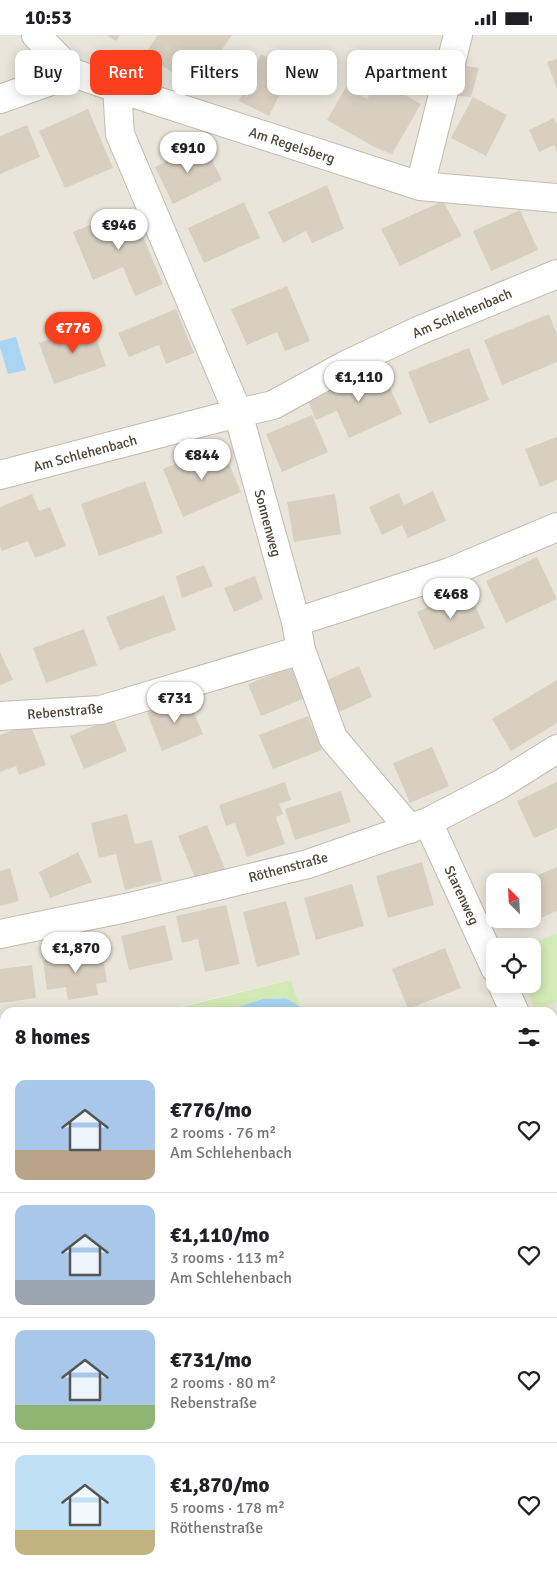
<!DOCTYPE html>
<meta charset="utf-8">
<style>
:root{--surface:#fff;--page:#f2f2f2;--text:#202124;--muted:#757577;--line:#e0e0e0;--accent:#fc3f1d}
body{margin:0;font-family:Signika,sans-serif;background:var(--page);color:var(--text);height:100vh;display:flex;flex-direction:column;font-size:19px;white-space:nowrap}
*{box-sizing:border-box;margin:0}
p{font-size:16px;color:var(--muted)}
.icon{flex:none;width:28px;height:28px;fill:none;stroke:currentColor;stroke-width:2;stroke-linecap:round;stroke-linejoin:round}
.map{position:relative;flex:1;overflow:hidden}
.panel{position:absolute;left:0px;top:972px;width:558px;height:571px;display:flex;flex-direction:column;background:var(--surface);border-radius:15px 15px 0 0;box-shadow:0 2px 12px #0003}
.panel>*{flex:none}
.top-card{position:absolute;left:15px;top:15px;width:528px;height:45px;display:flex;gap:10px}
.needle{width:32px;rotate:336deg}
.tools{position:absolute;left:486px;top:838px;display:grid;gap:10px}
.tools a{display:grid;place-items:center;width:55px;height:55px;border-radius:10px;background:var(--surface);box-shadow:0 2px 12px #0003;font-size:25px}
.price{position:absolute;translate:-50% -42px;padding:0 11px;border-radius:18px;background:#fff;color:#222;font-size:16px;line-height:32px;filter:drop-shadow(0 1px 2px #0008)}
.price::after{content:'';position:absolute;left:50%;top:30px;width:15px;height:11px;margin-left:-8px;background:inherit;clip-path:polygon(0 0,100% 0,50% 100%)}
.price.current{background:var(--accent);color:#fff}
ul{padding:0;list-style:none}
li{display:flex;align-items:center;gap:15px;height:125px;padding:0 15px}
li+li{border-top:1px solid var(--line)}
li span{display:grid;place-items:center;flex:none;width:140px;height:100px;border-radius:10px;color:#555}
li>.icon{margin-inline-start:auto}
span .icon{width:60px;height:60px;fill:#fffc;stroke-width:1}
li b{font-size:21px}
h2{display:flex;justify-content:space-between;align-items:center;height:60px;padding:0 15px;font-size:21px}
.chip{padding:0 18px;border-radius:10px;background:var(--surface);box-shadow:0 2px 12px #0003;font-size:18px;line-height:45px}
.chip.current{background:var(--accent);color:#fff}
.status{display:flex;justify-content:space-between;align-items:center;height:35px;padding:0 25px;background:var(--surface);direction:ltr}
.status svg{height:14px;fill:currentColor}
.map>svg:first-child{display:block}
</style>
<div class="status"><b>10:53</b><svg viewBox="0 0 49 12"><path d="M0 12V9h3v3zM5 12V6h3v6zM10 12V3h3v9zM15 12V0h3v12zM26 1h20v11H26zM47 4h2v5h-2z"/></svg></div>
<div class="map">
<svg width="557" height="1543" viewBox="0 0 557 1543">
<rect width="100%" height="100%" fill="#f6f3ec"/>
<path fill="#eae5da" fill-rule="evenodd" d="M 0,0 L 557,0 L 557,1543 L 513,1543 L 513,1539 L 552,1539 L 552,978 L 304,977 L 300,972 L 291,945 L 157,977 L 5,978 L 5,1014 L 0,1015 ZM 495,846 L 532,846 L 532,884 L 495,884 ZM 495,911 L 532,911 L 532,949 L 495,949 Z"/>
<path fill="#d2eab5" d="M 557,899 L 557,967 L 535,975 L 525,949 L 532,949 L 532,911 L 525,911 Z
M 291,945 L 300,972 L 286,963 L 262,964 L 223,977 L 157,978 Z
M 5,1014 L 5,1539 L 513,1539 L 513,1543 L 0,1543 L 0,1015 Z"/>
<path fill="#a9d4f2" d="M 16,302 L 26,335 L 8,339 L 0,312 L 0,306 Z
M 286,963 L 300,972 L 304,977 L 223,977 L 262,964 Z"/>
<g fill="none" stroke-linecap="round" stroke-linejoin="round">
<path stroke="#a9d4f2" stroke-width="7" d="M 0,1150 L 5,1149"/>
</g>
<path fill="#d8cfc1" d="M 106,0 L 120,0 L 116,6 Z
M 158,0 L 232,0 L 195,53 L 145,19 Z
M 261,19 L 292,34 L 269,81 L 239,66 Z
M 557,24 L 557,54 L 547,27 Z
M 453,29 L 479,33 L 471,62 L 447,60 Z
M 379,45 L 421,69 L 392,119 L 376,113 L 327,85 L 346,52 L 367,64 Z
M 473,62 L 507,80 L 486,121 L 451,103 Z
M 88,74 L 113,133 L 65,153 L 39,96 Z
M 554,83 L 557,89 L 557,116 L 554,110 L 539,117 L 529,95 Z
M 27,90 L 40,122 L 0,139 L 0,101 Z
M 204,109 L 222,145 L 173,169 L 155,132 Z
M 327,150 L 344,194 L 312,208 L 306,196 L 283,208 L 268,177 Z
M 443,166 L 462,201 L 400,231 L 381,194 Z
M 244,167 L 260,203 L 204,228 L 188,193 Z
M 131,173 L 163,249 L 135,261 L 123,232 L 93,245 L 73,197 Z
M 520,175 L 538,215 L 491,236 L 473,196 Z
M 287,251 L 310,306 L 285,316 L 277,297 L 247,310 L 231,274 Z
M 176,274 L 194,318 L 166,329 L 159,310 L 129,322 L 118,298 Z
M 549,279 L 557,299 L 557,327 L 502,350 L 484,305 Z
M 91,289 L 106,331 L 54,349 L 39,308 Z
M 469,313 L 489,365 L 429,389 L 408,337 Z
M 381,333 L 402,379 L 349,403 L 337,376 L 316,385 L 308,366 Z
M 312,380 L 328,417 L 282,437 L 266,399 Z
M 557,402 L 557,445 L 540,452 L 525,414 Z
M 221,410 L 241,457 L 183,482 L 163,434 Z
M 145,446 L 163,498 L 99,521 L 81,469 Z
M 433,456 L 446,486 L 408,503 L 402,490 L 382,500 L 369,472 L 399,458 L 404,470 Z
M 32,459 L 39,476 L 50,472 L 66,511 L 35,523 L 28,506 L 2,516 L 0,512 L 0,472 Z
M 335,459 L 341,499 L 294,507 L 287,467 Z
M 537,522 L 557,564 L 506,588 L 486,546 Z
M 204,530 L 213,551 L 182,563 L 176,541 Z
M 255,541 L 263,564 L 234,577 L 224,553 Z
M 468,554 L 485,593 L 434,615 L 417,577 Z
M 164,560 L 176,595 L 120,615 L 106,582 Z
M 84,594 L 97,630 L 46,648 L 33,613 Z
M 0,617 L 13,645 L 0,650 Z
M 292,631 L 305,663 L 261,681 L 248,649 Z
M 359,631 L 372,662 L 339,677 L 325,646 Z
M 557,645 L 557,688 L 511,716 L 492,684 Z
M 187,661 L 203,699 L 162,716 L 147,678 Z
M 308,681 L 322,715 L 273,734 L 259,700 Z
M 113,683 L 127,716 L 84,734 L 70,701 Z
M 30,689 L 46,730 L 19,740 L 16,731 L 0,737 L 0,700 Z
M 432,712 L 449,751 L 410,768 L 393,728 Z
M 285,747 L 291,765 L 279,769 L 283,779 L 276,782 L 285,809 L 247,822 L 235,788 L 226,791 L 219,770 Z
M 557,747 L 557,793 L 534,803 L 517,766 Z
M 341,756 L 351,787 L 295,805 L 285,774 Z
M 127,779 L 135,809 L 152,805 L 162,846 L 125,855 L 116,819 L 99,823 L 91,788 Z
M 207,790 L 225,834 L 196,845 L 178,801 Z
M 78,817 L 92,847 L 50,863 L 39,837 Z
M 422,827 L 434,870 L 388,883 L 376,841 Z
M 557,832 L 557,876 L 522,891 L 518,884 L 532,884 L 532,846 L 524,846 Z
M 10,833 L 19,866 L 0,871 L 0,836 Z
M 352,849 L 364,891 L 316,905 L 304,863 Z
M 286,866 L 300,920 L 257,932 L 243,877 Z
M 226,870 L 240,929 L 205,937 L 198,904 L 182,908 L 176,881 Z
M 165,890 L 173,925 L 129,935 L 121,901 Z
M 445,913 L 461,953 L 408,974 L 392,934 Z
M 102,916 L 107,947 L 96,949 L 98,960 L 68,965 L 66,952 L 47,955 L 43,925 Z
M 32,930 L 36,963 L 0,968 L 0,934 Z
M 556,1131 L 557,1189 L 552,1190 L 552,1132 Z"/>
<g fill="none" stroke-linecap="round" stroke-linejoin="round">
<g stroke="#c2bbae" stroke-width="30">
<path id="minor" d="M 36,0 L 73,38 L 117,53 L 420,151 L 557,163
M 117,53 L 120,99 L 238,378 L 296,587 L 301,615 L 333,703 L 410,794
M 0,64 L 73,38
M 420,151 L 458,0
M 0,440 L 238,378 L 273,370 L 346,330 L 418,296 L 557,239
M 296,587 L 450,537 L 557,492
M 0,681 L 101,675 L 301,615
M 428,787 L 495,933
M 0,899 L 126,873 L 308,829 L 428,787 L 501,749 L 557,714
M 502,949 L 515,978
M 552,1059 L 557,1068
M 552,1310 L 557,1309"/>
</g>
<path stroke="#c4b79f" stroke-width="3" stroke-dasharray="2.5 2.5" stroke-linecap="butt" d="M 0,1305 L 5,1305"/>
<use href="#minor" stroke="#fff" stroke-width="28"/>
</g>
<g text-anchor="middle" stroke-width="4" stroke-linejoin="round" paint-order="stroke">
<g font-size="14" fill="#4b4439" stroke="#fff">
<text transform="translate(292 110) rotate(18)" y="5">Am Regelsberg</text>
<text transform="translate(462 278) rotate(-23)" y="5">Am Schlehenbach</text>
<text transform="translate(85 418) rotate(-15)" y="5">Am Schlehenbach</text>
<text transform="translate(268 488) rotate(75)" y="5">Sonnenweg</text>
<text transform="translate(65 676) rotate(-5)" y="5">Rebenstraße</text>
<text transform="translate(288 832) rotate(-15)" y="5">Röthenstraße</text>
<text transform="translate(462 860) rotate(65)" y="5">Starenweg</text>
</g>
</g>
</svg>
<div class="tools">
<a><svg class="needle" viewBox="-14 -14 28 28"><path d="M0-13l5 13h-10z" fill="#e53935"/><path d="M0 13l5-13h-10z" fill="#757577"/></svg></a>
<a><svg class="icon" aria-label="locate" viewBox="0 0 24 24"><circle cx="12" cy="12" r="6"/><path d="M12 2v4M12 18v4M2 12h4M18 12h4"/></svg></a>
</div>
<b class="price" style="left:188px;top:139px">€910</b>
<b class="price" style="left:119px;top:216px">€946</b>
<b class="price current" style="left:73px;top:319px">€776</b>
<b class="price" style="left:359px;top:368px">€1,110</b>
<b class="price" style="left:202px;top:446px">€844</b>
<b class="price" style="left:451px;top:585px">€468</b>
<b class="price" style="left:175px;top:689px">€731</b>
<b class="price" style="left:76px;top:939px">€1,870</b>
<div class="top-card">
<a class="chip">Buy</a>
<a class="chip current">Rent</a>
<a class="chip">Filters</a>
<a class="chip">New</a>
<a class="chip">Apartment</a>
</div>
<section class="panel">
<h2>8 homes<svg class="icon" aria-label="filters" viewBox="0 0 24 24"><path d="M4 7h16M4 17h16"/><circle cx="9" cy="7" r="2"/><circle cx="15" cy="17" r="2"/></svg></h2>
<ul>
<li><span style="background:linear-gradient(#a9c7e8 70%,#b9a48a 0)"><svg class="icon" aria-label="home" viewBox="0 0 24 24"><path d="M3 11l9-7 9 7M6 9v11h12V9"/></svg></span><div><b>€776/mo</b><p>2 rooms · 76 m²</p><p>Am Schlehenbach</p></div><svg class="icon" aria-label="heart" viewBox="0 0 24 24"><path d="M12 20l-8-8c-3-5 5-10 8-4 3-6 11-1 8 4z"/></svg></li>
<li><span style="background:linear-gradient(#a9c7e8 75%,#9aa5b1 0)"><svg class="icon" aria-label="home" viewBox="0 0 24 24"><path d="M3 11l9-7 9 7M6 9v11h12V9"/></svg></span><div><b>€1,110/mo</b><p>3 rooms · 113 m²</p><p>Am Schlehenbach</p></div><svg class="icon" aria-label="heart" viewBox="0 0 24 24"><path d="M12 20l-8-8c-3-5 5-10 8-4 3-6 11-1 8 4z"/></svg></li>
<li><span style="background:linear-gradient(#a9c7e8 75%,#8fb573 0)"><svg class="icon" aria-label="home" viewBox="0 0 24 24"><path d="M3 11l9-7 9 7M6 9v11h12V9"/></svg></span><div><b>€731/mo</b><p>2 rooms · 80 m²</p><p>Rebenstraße</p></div><svg class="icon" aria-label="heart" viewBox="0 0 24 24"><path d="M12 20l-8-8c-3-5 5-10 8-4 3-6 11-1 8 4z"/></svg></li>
<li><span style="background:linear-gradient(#bfe0f5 75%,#c2b280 0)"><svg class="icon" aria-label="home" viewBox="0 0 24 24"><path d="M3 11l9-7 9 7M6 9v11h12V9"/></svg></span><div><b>€1,870/mo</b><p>5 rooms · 178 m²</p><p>Röthenstraße</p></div><svg class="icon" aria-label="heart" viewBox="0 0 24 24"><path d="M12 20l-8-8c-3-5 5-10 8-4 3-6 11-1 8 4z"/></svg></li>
</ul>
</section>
</div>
